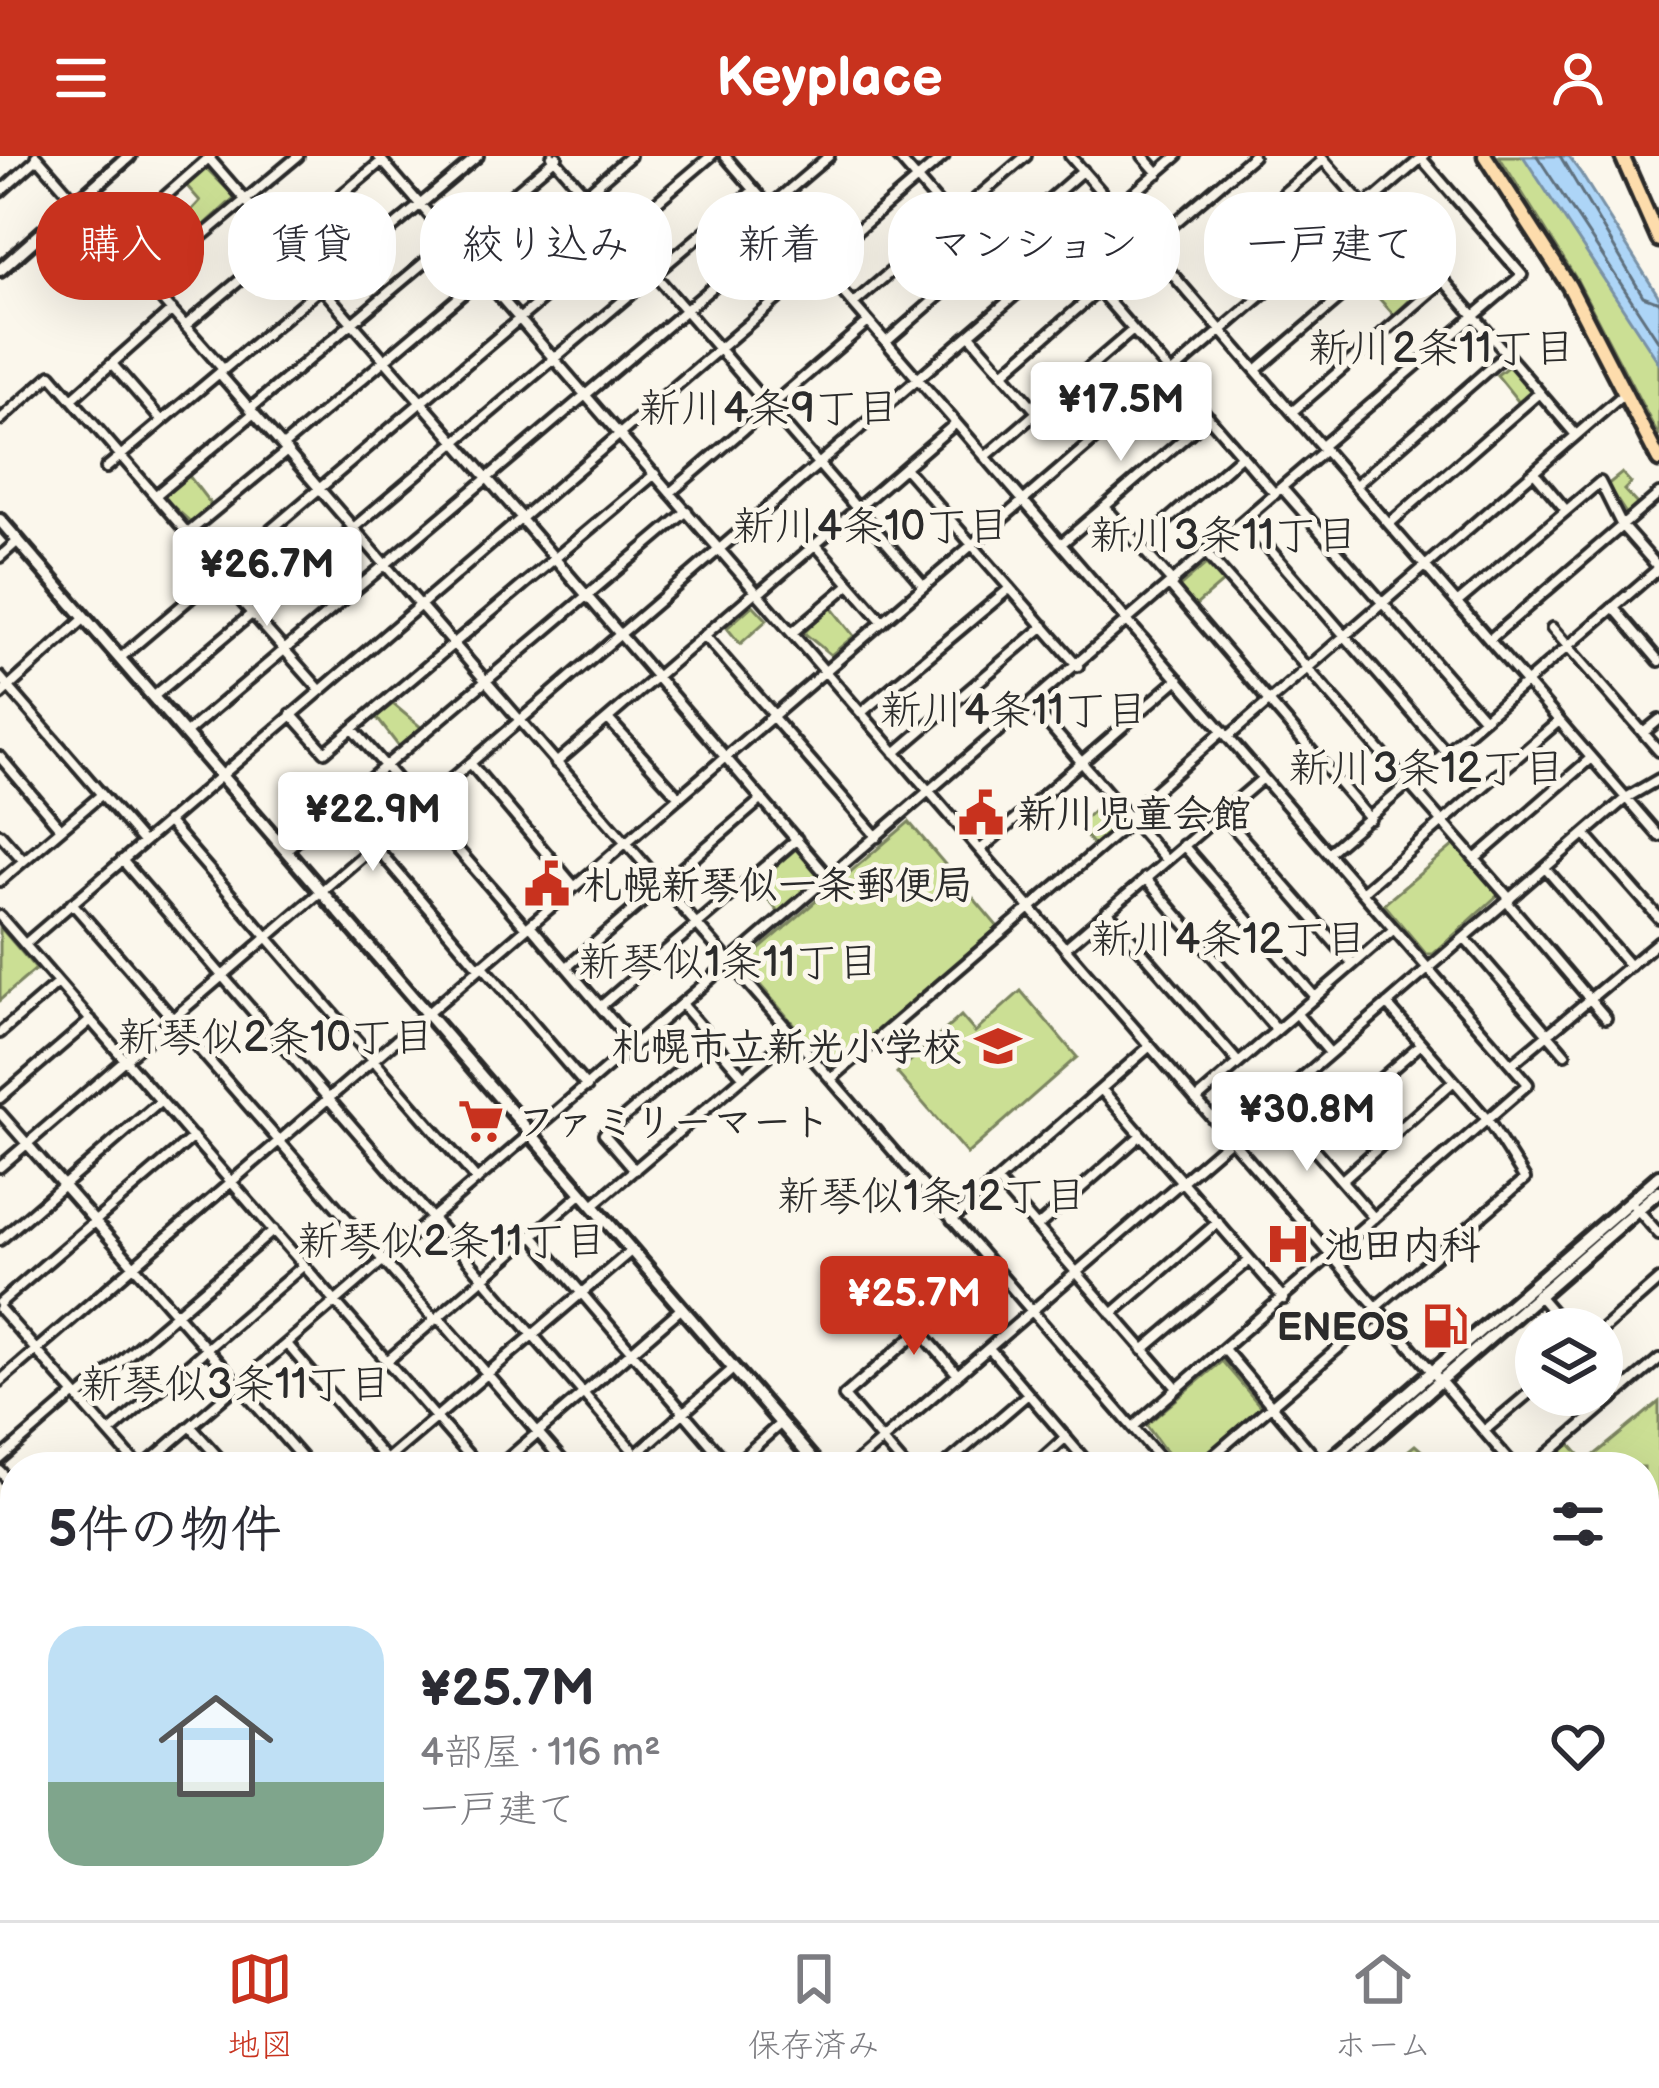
<!DOCTYPE html>
<html lang="ja">
<meta charset="utf-8">
<style>
:root{--surface:#fff;--page:#f7f7f7;--text:#2b2b33;--muted:#7c7c81;--line:#e1e1e2;--accent:#c8321e}
body{margin:0;font-family:"Balsamiq Sans","Klee One",sans-serif;background:var(--page);color:var(--text);height:100vh;display:flex;flex-direction:column;font-size:45px;white-space:nowrap}
*{box-sizing:border-box;margin:0}
p{font-size:39px;color:var(--muted)}
.icon{flex:none;width:66px;height:66px;fill:none;stroke:currentColor;stroke-width:2;stroke-linecap:round;stroke-linejoin:round}
.map{position:relative;flex:1;overflow:hidden}
.drawer{position:absolute;left:0px;top:1296px;width:1659px;height:468px;display:flex;flex-direction:column;background:var(--surface);border-radius:48px 48px 0 0;box-shadow:0 12px 48px #0002}
.drawer>*{flex:none}
.hud{position:absolute;left:36px;top:36px;width:1587px;height:108px;display:flex;gap:24px}
.tools{position:absolute;left:1515px;top:1152px;display:grid;gap:24px}
.tools a{display:grid;place-items:center;width:108px;height:108px;border-radius:50%;background:var(--surface);box-shadow:0 12px 48px #0002;font-size:60px}
.price{position:absolute;translate:-50% -102px;padding:0 27px;border-radius:12px;background:#fff;color:#222;font-size:39px;line-height:78px;filter:drop-shadow(0 3px 6px #0008)}
.price::after{content:'';position:absolute;left:50%;top:72px;width:36px;height:27px;margin-left:-18px;background:inherit;clip-path:polygon(0 0,100% 0,50% 100%)}
.price.current{background:var(--accent);color:#fff}
ul{padding:0;list-style:none}
li{display:flex;align-items:center;gap:36px;height:300px;padding:0 48px}
li+li{border-top:3px solid var(--line)}
li span{display:grid;place-items:center;flex:none;width:336px;height:240px;border-radius:36px;color:#555}
li>.icon{margin-inline-start:auto}
span .icon{width:144px;height:144px;fill:#fffc;stroke-width:1}
li b{font-size:51px}
h2{display:flex;justify-content:space-between;align-items:center;height:144px;padding:0 48px;font-size:51px}
.pill{padding:0 42px;border-radius:48px;background:var(--surface);box-shadow:0 12px 48px #0002;font-size:42px;line-height:108px}
.pill.current{background:var(--accent);color:#fff}
header{display:flex;justify-content:space-between;align-items:center;height:156px;padding:0 48px;background:var(--accent);color:#fff;font-size:54px;font-weight:700}
.dock{display:flex;justify-content:space-around;align-items:center;height:168px;border-top:3px solid var(--line);background:var(--surface);font-size:33px;color:var(--muted)}
.dock a{display:grid;justify-items:center;gap:6px}
.dock .current{color:var(--accent)}
.map>svg:first-child{display:block}
</style>
<header><svg class="icon" aria-label="menu" viewBox="0 0 24 24"><path d="M4 6h16M4 12h16M4 18h16"/></svg>Keyplace<svg class="icon" aria-label="person" viewBox="0 0 24 24"><circle cx="12" cy="8" r="4"/><path d="M4 21q1-7 8-7t8 7"/></svg></header>
<div class="map">
<svg width="1659" height="1764" viewBox="0 0 1659 1764">
<rect width="100%" height="100%" fill="#fbf7ec"/>
<filter id="ink" filterUnits="userSpaceOnUse"><feTurbulence type="fractalNoise" baseFrequency=".00833" numOctaves="2"/><feDisplacementMap in="SourceGraphic" scale="24" xChannelSelector="R" yChannelSelector="G"/><feConvolveMatrix kernelMatrix="1 2 1 2 8 2 1 2 1" color-interpolation-filters="sRGB"/></filter>
<g filter="url(#ink)">
<path fill="#cbdf94" stroke="#7b8560" stroke-width="3" d="M 1499,0 L 1538,0 L 1659,191 L 1659,281 L 1577,124 Z
M 206,12 L 235,41 L 200,73 L 189,57 L 200,45 L 186,29 Z
M 1406,94 L 1434,121 L 1394,159 L 1366,128 Z
M 1511,208 L 1536,237 L 1521,249 L 1497,219 Z
M 1622,317 L 1631,327 L 1624,334 L 1638,349 L 1627,359 L 1607,329 Z
M 189,320 L 213,351 L 193,368 L 165,343 L 165,336 Z
M 1206,408 L 1223,426 L 1195,450 L 1178,432 Z
M 753,449 L 767,464 L 740,488 L 727,472 Z
M 830,450 L 854,480 L 831,499 L 804,477 Z
M 393,548 L 422,572 L 400,592 L 376,561 Z
M 1105,643 L 1122,662 L 1095,691 L 1077,670 Z
M 909,666 L 998,771 L 832,913 L 742,808 Z
M 1455,688 L 1499,738 L 1433,798 L 1426,798 L 1384,748 Z
M 797,692 L 824,722 L 781,759 L 755,728 Z
M 0,771 L 36,813 L 0,844 Z
M 1021,835 L 1077,901 L 967,998 L 897,917 L 961,860 L 975,876 Z
M 1222,1205 L 1261,1251 L 1192,1311 L 1177,1311 L 1146,1269 Z
M 1659,1246 L 1659,1431 L 1647,1441 L 1644,1311 L 1540,1311 L 1570,1288 L 1586,1306 Z
M 1415,1289 L 1440,1311 L 1388,1311 Z
M 1644,1559 L 1659,1576 L 1659,1601 L 1644,1614 Z
M 1659,1719 L 1659,1764 L 1582,1764 L 1578,1759 L 1590,1749 L 1644,1749 L 1644,1731 Z"/>
<path fill="#add5f7" stroke="#7991a5" stroke-width="3" d="M 1523,0 L 1568,0 L 1580,16 L 1659,141 L 1659,207 Z"/>
<g fill="none" stroke-linecap="round" stroke-linejoin="round">
<path stroke="#5f6f7d" stroke-width="3" d="M 1537,0 L 1659,186
M 1560,0 L 1643,140 L 1659,146"/>
<path stroke="#add5f7" stroke-width="16" d="M 0,1497 L 15,1514
M 225,1749 L 238,1764"/>
<g stroke="#2b2b2b" stroke-width="16">
<path id="street" d="M 36,0 L 223,213
M 207,0 L 522,362
M 378,0 L 1515,1311
M 552,0 L 924,430
M 725,0 L 1528,928 L 1133,1271
M 897,0 L 1017,138
M 1070,0 L 1659,680
M 1143,0 L 1158,17
M 1321,1 L 1364,50
M 1323,4 L 1284,37 L 1325,84
M 0,36 L 38,2
M 1373,42 L 1576,279
M 769,51 L 829,0
M 113,86 L 211,0
M 454,88 L 557,1
M 1148,90 L 1253,0
M 1066,96 L 1275,338
M 486,125 L 630,0
M 147,126 L 298,0
M 853,148 L 1026,0
M 185,170 L 382,5
M 970,179 L 1037,256
M 886,186 L 1083,14
M 112,208 L 162,265
M 1256,214 L 1408,84
M 219,217 L 1167,1311
M 1003,217 L 1099,134
M 72,243 L 172,154
M 251,252 L 451,84
M 1292,256 L 1443,125
M 0,264 L 51,219 L 221,416
M 283,290 L 483,121
M 1322,290 L 1522,119 L 1421,2
M 985,301 L 1133,174
M 106,312 L 478,0
M 905,312 L 1078,510
M 1534,316 L 1566,354
M 1356,329 L 1506,198
M 1282,332 L 1484,563
M 670,337 L 868,166
M 156,339 L 254,257
M 1105,351 L 1173,427
M 521,363 L 830,723
M 1245,365 L 1446,596
M 1389,368 L 1539,237
M 189,376 L 287,295
M 1061,388 L 1209,261
M 816,389 L 883,466
M 1139,389 L 1242,299
M 1207,398 L 1510,743
M 0,401 L 18,385
M 218,419 L 320,534
M 1170,430 L 1370,663
M 758,438 L 956,267
M 1613,451 L 1659,505
M 1552,472 L 1659,595
M 792,477 L 850,428
M 705,480 L 774,559
M 1489,484 L 1659,338
M 120,502 L 711,0
M 0,521 L 143,686
M 0,539 L 85,462
M 153,541 L 754,34
M 1032,549 L 1166,704
M 861,557 L 1010,432
M 291,558 L 325,596 L 655,318
M 772,560 L 877,681
M 608,563 L 679,641
M 353,573 L 526,772
M 1643,577 L 1659,564
M 185,578 L 785,70
M 1228,581 L 1626,236
M 895,597 L 1044,470
M 0,601 L 61,673
M 470,607 L 574,730
M 556,607 L 755,436
M 1221,657 L 1353,808
M 167,665 L 477,1024
M 0,678 L 23,704
M 1585,678 L 1659,762
M 374,689 L 479,812
M 1183,689 L 1315,841
M 286,694 L 687,355
M 980,694 L 1178,523
M 1328,697 L 1659,412 L 1622,370 L 1600,326 L 1457,447
M 1475,703 L 1591,602
M 122,704 L 647,1311
M 1545,712 L 1630,810
M 1145,722 L 1276,873
M 0,725 L 101,639
M 1362,736 L 1559,565
M 1507,746 L 1606,862
M 72,747 L 435,1164
M 1107,755 L 1238,906
M 0,760 L 479,1311
M 530,769 L 634,890
M 1465,782 L 1565,898
M 25,788 L 944,0
M 1065,792 L 1263,622
M 482,809 L 587,931
M 567,811 L 762,643
M 682,849 L 743,920
M 601,850 L 797,683
M 1296,857 L 1330,897
M 0,877 L 58,827
M 1512,908 L 1659,785
M 831,923 L 1123,672 L 1139,649 L 1223,575
M 1102,934 L 1284,1143
M 0,942 L 91,864
M 1196,944 L 1394,773
M 1273,946 L 1374,1062
M 0,957 L 310,1311
M 1308,986 L 1421,888
M 0,1011 L 1177,0
M 635,1014 L 604,978 L 713,886
M 1342,1024 L 1454,925
M 997,1025 L 1177,1232
M 1630,1045 L 1659,1078
M 593,1049 L 793,879
M 952,1064 L 1150,890
M 1037,1071 L 1141,979
M 532,1079 L 730,1311
M 0,1084 L 161,945
M 1537,1138 L 1567,1173
M 0,1147 L 193,981
M 1376,1151 L 1525,1023 L 1487,963 L 1387,848
M 0,1153 L 139,1311
M 904,1156 L 958,1219
M 1112,1158 L 1218,1066
M 438,1161 L 568,1311
M 1602,1174 L 1659,1124
M 287,1188 L 386,1304
M 989,1192 L 1091,1311
M 1224,1193 L 1323,1311
M 1143,1194 L 1250,1104
M 387,1205 L 582,1037
M 1602,1214 L 1621,1236
M 0,1225 L 1424,0
M 78,1242 L 274,1074
M 192,1272 L 227,1311
M 1484,1275 L 1536,1231
M 109,1277 L 304,1109
M 0,1303 L 75,1238
M 143,1311 L 1325,294
M 378,1311 L 632,1094
M 456,1311 L 469,1300
M 498,1311 L 682,1152
M 622,1311 L 734,1212
M 732,1311 L 781,1267
M 851,1311 L 1626,642 L 1659,623
M 905,1311 L 844,1240 L 993,1111
M 943,1311 L 1028,1238
M 1033,1311 L 1066,1281
M 1200,1311 L 1380,1156
M 1533,1311 L 1659,1203
M 0,1315 L 15,1332
M 0,1390 L 15,1376
M 1644,1456 L 1659,1443
M 1644,1459 L 1659,1477
M 0,1474 L 15,1491
M 0,1521 L 15,1537
M 0,1647 L 15,1633
M 0,1657 L 15,1673
M 1644,1683 L 1659,1670
M 84,1749 L 97,1764
M 191,1749 L 204,1764
M 247,1749 L 260,1764
M 346,1749 L 360,1764
M 430,1749 L 444,1764
M 522,1749 L 535,1764
M 612,1749 L 625,1764
M 693,1749 L 706,1764
M 774,1749 L 788,1764
M 1284,1749 L 1296,1764
M 1545,1749 L 1558,1764
M 1375,1750 L 1388,1764
M 0,1751 L 15,1738
M 105,1764 L 122,1749
M 328,1764 L 344,1749
M 559,1764 L 577,1749
M 1359,1764 L 1376,1749
M 1451,1764 L 1469,1749
M 1549,1764 L 1566,1749"/>
</g>
<g stroke="#2b2b2b" stroke-width="20">
<path id="secondary" d="M 0,114 L 129,0
M 0,364 L 819,1311
M 1322,1311 L 1659,1020
M 1341,1311 L 1659,1035
M 1196,1749 L 1209,1764
M 797,1764 L 815,1749
M 815,1764 L 832,1749"/>
</g>
<g stroke="#2b2b2b" stroke-width="21">
<path id="primary" d="M 1485,0 L 1569,130 L 1659,304
M 1622,0 L 1659,84"/>
</g>
<use href="#street" stroke="#fbf7ec" stroke-width="8"/>
<use href="#secondary" stroke="#fbf7ec" stroke-width="10"/>
<use href="#primary" stroke="#fddcac" stroke-width="12"/>
</g>
</g>
<defs>
<g id="civic-bare" transform="scale(3.6)"><path d="M-.6-6.5H3V-4.5H.6V-3L4-1V1h2V6H-6V1h2V-1L-.6-3ZM-1.2 2.5V6h2.4V2.5Z" fill="#c8321e" stroke="#fbf7ec" stroke-width="2.5" paint-order="stroke"/></g>
<g id="school-bare" transform="scale(3.6)"><path d="M0-5L7-2L0 1L-7-2ZM-4 1L0 2.5L4 1V4Q0 6-4 4Z" fill="#c8321e" stroke="#fbf7ec" stroke-width="2.5" paint-order="stroke"/></g>
<g id="supermarket-bare" transform="scale(3.6)"><path d="M-6-5.5h2.5l.6 2H6L4.5 2H-2.5L-4.4-4H-6ZM-1.5 3.2a1.3 1.3 0 1 0 .1 0ZM3 3.2a1.3 1.3 0 1 0 .1 0Z" fill="#c8321e" stroke="#fbf7ec" stroke-width="2.5" paint-order="stroke"/></g>
<g id="hospital-bare" transform="scale(3.6)"><path d="M-5-5h3v3.5h4V-5h3V5h-3V1.5h-4V5h-3Z" fill="#c8321e" stroke="#fbf7ec" stroke-width="2.5" paint-order="stroke"/></g>
<g id="fuel-bare" transform="scale(3.6)"><path d="M-5.5-6h7V0h2V4h1.3V-2.5L3-4.5l.8-.8L6-3V5H2.5V1h-1V6h-7ZM-4.2-4.7v3.2H.2V-4.7Z" fill="#c8321e" stroke="#fbf7ec" stroke-width="2.5" paint-order="stroke"/></g>
</defs>
<g fill-rule="evenodd">
<use href="#civic-bare" x="981" y="657"/>
<use href="#civic-bare" x="547" y="728"/>
<use href="#school-bare" x="998" y="890"/>
<use href="#supermarket-bare" x="481" y="965"/>
<use href="#hospital-bare" x="1288" y="1088"/>
<use href="#fuel-bare" x="1445" y="1170"/>
</g>
<g text-anchor="middle" stroke-width="10" stroke-linejoin="round" paint-order="stroke">
<g font-size="39" font-weight="bold" fill="#2b2b2b" stroke="#fbf7ec" text-anchor="start">
<text x="1017" y="671">新川児童会館</text>
<text x="583" y="742">札幌新琴似一条郵便局</text>
<text x="962" y="904" text-anchor="end">札幌市立新光小学校</text>
<text x="517" y="979">ファミリーマート</text>
<text x="1324" y="1102">池田内科</text>
<text x="1409" y="1184" text-anchor="end">ENEOS</text>
</g>
<g font-size="42" fill="#2b2b2b" stroke="#fbf7ec">
<text x="1442" y="206">新川2条11丁目</text>
<text x="769" y="266">新川4条9丁目</text>
<text x="871" y="384">新川4条10丁目</text>
<text x="1224" y="393">新川3条11丁目</text>
<text x="1014" y="568">新川4条11丁目</text>
<text x="1427" y="626">新川3条12丁目</text>
<text x="1229" y="797">新川4条12丁目</text>
<text x="729" y="820">新琴似1条11丁目</text>
<text x="276" y="895">新琴似2条10丁目</text>
<text x="932" y="1054">新琴似1条12丁目</text>
<text x="452" y="1099">新琴似2条11丁目</text>
<text x="236" y="1242">新琴似3条11丁目</text>
</g>
</g>
</svg>
<div class="tools">
<a><svg class="icon" aria-label="layers" viewBox="0 0 24 24"><path d="M12 4l9 5-9 5-9-5zM3 14l9 5 9-5"/></svg></a>
</div>
<b class="price" style="left:1121px;top:308px">¥17.5M</b>
<b class="price" style="left:267px;top:473px">¥26.7M</b>
<b class="price" style="left:373px;top:718px">¥22.9M</b>
<b class="price" style="left:1307px;top:1018px">¥30.8M</b>
<b class="price current" style="left:914px;top:1202px">¥25.7M</b>
<div class="hud">
<a class="pill current">購入</a>
<a class="pill">賃貸</a>
<a class="pill">絞り込み</a>
<a class="pill">新着</a>
<a class="pill">マンション</a>
<a class="pill">一戸建て</a>
</div>
<section class="drawer">
<h2>5件の物件<svg class="icon" aria-label="filters" viewBox="0 0 24 24"><path d="M4 7h16M4 17h16"/><circle cx="9" cy="7" r="2"/><circle cx="15" cy="17" r="2"/></svg></h2>
<ul>
<li><span style="background:linear-gradient(#bfe0f5 65%,#7fa58c 0)"><svg class="icon" aria-label="home" viewBox="0 0 24 24"><path d="M3 11l9-7 9 7M6 9v11h12V9"/></svg></span><div><b>¥25.7M</b><p>4部屋 · 116 m²</p><p>一戸建て</p></div><svg class="icon" aria-label="heart" viewBox="0 0 24 24"><path d="M12 20l-8-8c-3-5 5-10 8-4 3-6 11-1 8 4z"/></svg></li>
</ul>
</section>
</div>
<nav class="dock">
<a class="current"><svg class="icon" aria-label="map" viewBox="0 0 24 24"><path d="M3 6l6-2 6 2 6-2v14l-6 2-6-2-6 2zM9 4v14M15 6v14"/></svg>地図</a>
<a><svg class="icon" aria-label="saved" viewBox="0 0 24 24"><path d="M7 4h10v16l-5-4-5 4z"/></svg>保存済み</a>
<a><svg class="icon" aria-label="home" viewBox="0 0 24 24"><path d="M3 11l9-7 9 7M6 9v11h12V9"/></svg>ホーム</a>
</nav>
